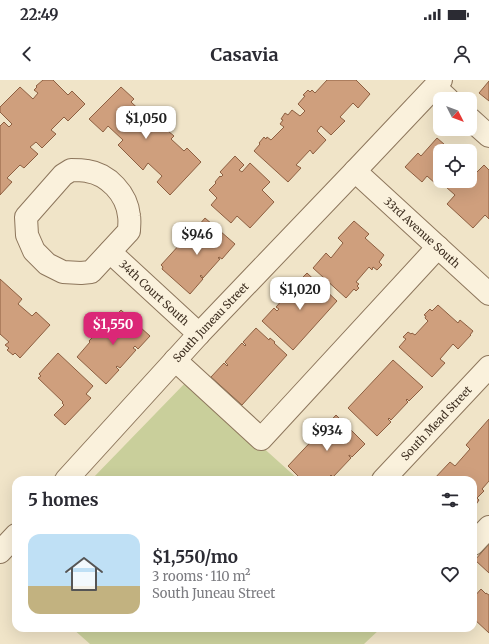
<!DOCTYPE html>
<meta charset="utf-8">
<style>
:root{--surface:#fff;--page:#f7f7f7;--text:#2b2b33;--muted:#7c7c81;--accent:#db2777}
body{margin:0;font-family:Merriweather,serif;background:var(--page);color:var(--text);height:100vh;display:flex;flex-direction:column;font-size:15px;white-space:nowrap}
*{box-sizing:border-box;margin:0}
p{font-size:13px;color:var(--muted)}
.icon{flex:none;width:22px;height:22px;fill:none;stroke:currentColor;stroke-width:2;stroke-linecap:round;stroke-linejoin:round}
.map{position:relative;flex:1;overflow:hidden}
.details{position:absolute;left:12px;top:396px;width:465px;height:156px;display:flex;flex-direction:column;background:var(--surface);border-radius:12px;box-shadow:0 4px 16px #0002}
.details>*{flex:none}
.needle{width:26px;rotate:132deg}
.tools{position:absolute;left:433px;top:12px;display:grid;gap:8px}
.tools a{display:grid;place-items:center;width:44px;height:44px;border-radius:8px;background:var(--surface);box-shadow:0 4px 16px #0002;font-size:20px}
.price{position:absolute;translate:-50% -34px;padding:0 9px;border-radius:8px;background:#fff;color:#222;font-size:13px;line-height:26px;filter:drop-shadow(0 1px 2px #0008)}
.price::after{content:'';position:absolute;left:50%;top:24px;width:12px;height:9px;margin-left:-6px;background:inherit;clip-path:polygon(0 0,100% 0,50% 100%)}
.price.on{background:var(--accent);color:#fff}
ul{padding:0;list-style:none}
li{display:flex;align-items:center;gap:12px;height:100px;padding:0 16px}
li span{display:grid;place-items:center;flex:none;width:112px;height:80px;border-radius:12px;color:#555}
li>.icon{margin-inline-start:auto}
span .icon{width:48px;height:48px;fill:#fffc;stroke-width:1}
li b{font-size:17px}
h2{display:flex;justify-content:space-between;align-items:center;height:48px;padding:0 16px;font-size:17px}
.status{display:flex;justify-content:space-between;align-items:center;height:28px;padding:0 20px;background:var(--surface);direction:ltr}
.status svg{height:11px;fill:currentColor}
header{display:flex;justify-content:space-between;align-items:center;height:52px;padding:0 16px;background:var(--surface);font-size:18px;font-weight:700}
.map>svg:first-child{display:block}
</style>
<div class="status"><b>22:49</b><svg viewBox="0 0 49 12"><path d="M0 12V9h3v3zM5 12V6h3v6zM10 12V3h3v9zM15 12V0h3v12zM26 1h20v11H26zM47 4h2v5h-2z"/></svg></div>
<header><svg class="icon" aria-label="back" viewBox="0 0 24 24"><path d="M15 5l-7 7 7 7"/></svg>Casavia<svg class="icon" aria-label="person" viewBox="0 0 24 24"><circle cx="12" cy="8" r="4"/><path d="M4 21q1-7 8-7t8 7"/></svg></header>
<div class="map">
<svg width="489" height="564" viewBox="0 0 489 564">
<rect width="100%" height="100%" fill="#f0e4c8"/>
<path fill="#c9cf9b" d="M 188,300 L 299,400 L 91,400 Z
M 72,548 L 381,548 L 364,564 L 90,564 Z"/>
<path fill="#cf9f7d" stroke="#8d5f41" d="M 43,0 L 53,0 L 68,15 L 72,11 L 85,24 L 68,41 L 64,37 L 51,50 L 56,54 L 42,68 L 36,62 L 30,67 L 38,74 L 24,88 L 20,85 L 7,98 L 12,102 L 0,115 L 0,46 L 4,42 L 9,47 L 12,44 L 0,32 L 0,27 L 20,7 L 33,19 L 38,13 L 34,10 L 37,7 L 36,6 Z
M 327,0 L 356,0 L 370,14 L 358,28 L 353,23 L 340,37 L 345,41 L 331,55 L 321,46 L 317,51 L 326,60 L 313,74 L 310,70 L 296,85 L 301,88 L 288,102 L 254,71 L 260,64 L 259,63 L 264,57 L 266,59 L 267,57 L 271,60 L 284,47 L 280,44 L 283,40 L 281,39 L 285,33 L 288,35 L 292,30 L 300,36 L 305,31 L 298,24 L 305,16 L 303,15 L 308,10 L 310,12 L 312,10 L 315,13 Z
M 489,1 L 489,21 L 479,13 Z
M 121,7 L 134,19 L 131,22 L 145,35 L 147,32 L 154,39 L 156,36 L 160,40 L 159,43 L 163,47 L 165,44 L 170,49 L 168,51 L 174,56 L 171,59 L 184,71 L 187,68 L 201,82 L 170,115 L 157,102 L 162,96 L 148,83 L 143,90 L 118,65 L 123,60 L 108,46 L 103,52 L 89,39 Z
M 437,58 L 452,71 L 440,71 L 440,99 L 436,104 L 427,96 L 422,102 L 405,87 L 418,73 L 421,76 Z
M 235,76 L 244,85 L 239,90 L 242,92 L 250,83 L 270,102 L 262,110 L 274,122 L 250,148 L 237,136 L 231,143 L 211,125 L 217,118 L 209,110 L 216,103 L 215,102 L 220,96 L 221,97 L 223,95 L 220,92 Z
M 484,85 L 489,90 L 489,139 L 485,135 L 473,148 L 447,124 L 455,115 L 446,107 L 452,101 L 470,101 L 470,86 L 477,92 Z
M 205,138 L 235,164 L 222,179 L 219,177 L 218,178 L 220,179 L 203,198 L 201,195 L 200,196 L 203,199 L 190,214 L 162,189 L 163,187 L 161,185 L 191,152 L 192,153 Z
M 354,141 L 369,154 L 365,158 L 384,175 L 379,182 L 382,185 L 377,190 L 373,187 L 372,190 L 369,187 L 356,202 L 359,204 L 357,206 L 359,208 L 356,211 L 354,209 L 346,218 L 313,188 L 326,173 L 331,178 L 343,163 L 338,158 Z
M 307,193 L 337,221 L 293,270 L 262,241 L 274,228 L 277,231 L 279,229 L 276,227 L 293,208 L 296,210 L 297,209 L 294,206 Z
M 0,199 L 22,219 L 18,224 L 32,236 L 36,232 L 50,245 L 20,278 L 15,273 L 13,275 L 7,270 L 9,268 L 5,265 L 9,262 L 0,254 Z
M 438,225 L 458,243 L 460,240 L 473,251 L 470,255 L 471,255 L 458,269 L 453,264 L 440,279 L 445,283 L 432,297 L 399,267 L 406,259 L 403,257 L 408,252 L 411,254 L 412,253 L 415,255 L 428,241 L 425,238 L 426,236 L 424,235 L 430,229 L 432,231 Z
M 121,230 L 150,256 L 138,269 L 135,266 L 133,268 L 136,270 L 120,288 L 117,286 L 116,287 L 119,290 L 106,304 L 77,277 L 90,262 L 89,261 L 107,242 L 108,244 Z
M 256,248 L 269,260 L 270,258 L 275,262 L 274,263 L 287,275 L 242,325 L 211,297 L 224,283 L 227,286 L 228,285 L 225,282 L 242,263 L 245,266 L 246,265 L 243,262 Z
M 58,273 L 93,306 L 86,314 L 91,318 L 65,345 L 54,335 L 64,325 L 62,323 L 63,322 L 38,298 L 41,296 L 39,294 Z
M 393,280 L 423,307 L 409,321 L 407,319 L 406,320 L 408,322 L 391,340 L 389,338 L 388,339 L 391,342 L 377,356 L 348,328 Z
M 336,335 L 365,364 L 352,377 L 349,375 L 349,376 L 351,378 L 333,397 L 331,395 L 330,396 L 333,398 L 331,400 L 308,400 L 307,399 L 306,400 L 302,400 L 288,386 Z
M 489,339 L 489,401 L 482,409 L 484,411 L 477,418 L 479,420 L 475,426 L 473,424 L 473,400 L 433,400 L 450,382 L 455,386 L 470,369 L 466,365 Z
M 489,464 L 489,493 L 475,480 Z
M 481,509 L 486,514 L 486,513 L 489,515 L 489,553 L 473,538 L 473,516 L 474,517 Z"/>
<g fill="none" stroke-linecap="round" stroke-linejoin="round">
<g stroke="#8d765c" stroke-width="24">
<g id="minor">
<path d="M 435,7 L 448,19"/>
<path d="M 470,39 L 489,56"/>
<path d="M 71,90 C 76,90 82,90 87,91 C 108,94 127,114 129,136 C 130,141 129,146 129,151 L 91,192 L 81,193 L 63,192 L 47,184 L 34,171 L 27,155 L 26,137 L 63,95 Z"/>
<path id="s1" d="M 355,91 L 489,214"/>
<path id="s2" d="M 110,172 L 199,254"/>
<path d="M 175,280 L 261,359 L 438,167"/>
<path id="s3" d="M 66,400 L 199,254 L 355,91 L 441,0"/>
<path id="s4" d="M 383,400 L 489,287"/>
<path d="M 473,464 L 489,447"/>
<path d="M 0,472 L 16,455"/>
</g>
</g>
<use href="#minor" stroke="#faf1dc" stroke-width="22"/>
</g>
<g text-anchor="middle" stroke-width="4" stroke-linejoin="round" paint-order="stroke">
<g font-size="11" fill="#3d2e20" stroke="#f7eed8">
<text dy="4" stroke="none"><textPath href="#s1" startOffset="91">33rd Avenue South</textPath></text>
<text dy="4" stroke="none"><textPath href="#s2" startOffset="60">34th Court South</textPath></text>
<text dy="4" stroke="none"><textPath href="#s3" startOffset="214">South Juneau Street</textPath></text>
<text dy="4" stroke="none"><textPath href="#s4" startOffset="78">South Mead Street</textPath></text>
</g>
</g>
</svg>
<div class="tools">
<a><svg class="needle" viewBox="-14 -14 28 28"><path d="M0-13l5 13h-10z" fill="#e53935"/><path d="M0 13l5-13h-10z" fill="#7c7c81"/></svg></a>
<a><svg class="icon" aria-label="locate" viewBox="0 0 24 24"><circle cx="12" cy="12" r="6"/><path d="M12 2v4M12 18v4M2 12h4M18 12h4"/></svg></a>
</div>
<b class="price" style="left:146px;top:60px">$1,050</b>
<b class="price" style="left:197px;top:176px">$946</b>
<b class="price" style="left:300px;top:231px">$1,020</b>
<b class="price on" style="left:113px;top:266px">$1,550</b>
<b class="price" style="left:327px;top:372px">$934</b>
<section class="details">
<h2>5 homes<svg class="icon" aria-label="filters" viewBox="0 0 24 24"><path d="M4 7h16M4 17h16"/><circle cx="9" cy="7" r="2"/><circle cx="15" cy="17" r="2"/></svg></h2>
<ul>
<li><span style="background:linear-gradient(#bfe0f5 65%,#c2b280 0)"><svg class="icon" aria-label="home" viewBox="0 0 24 24"><path d="M3 11l9-7 9 7M6 9v11h12V9"/></svg></span><div><b>$1,550/mo</b><p>3 rooms · 110 m²</p><p>South Juneau Street</p></div><svg class="icon" aria-label="heart" viewBox="0 0 24 24"><path d="M12 20l-8-8c-3-5 5-10 8-4 3-6 11-1 8 4z"/></svg></li>
</ul>
</section>
</div>
